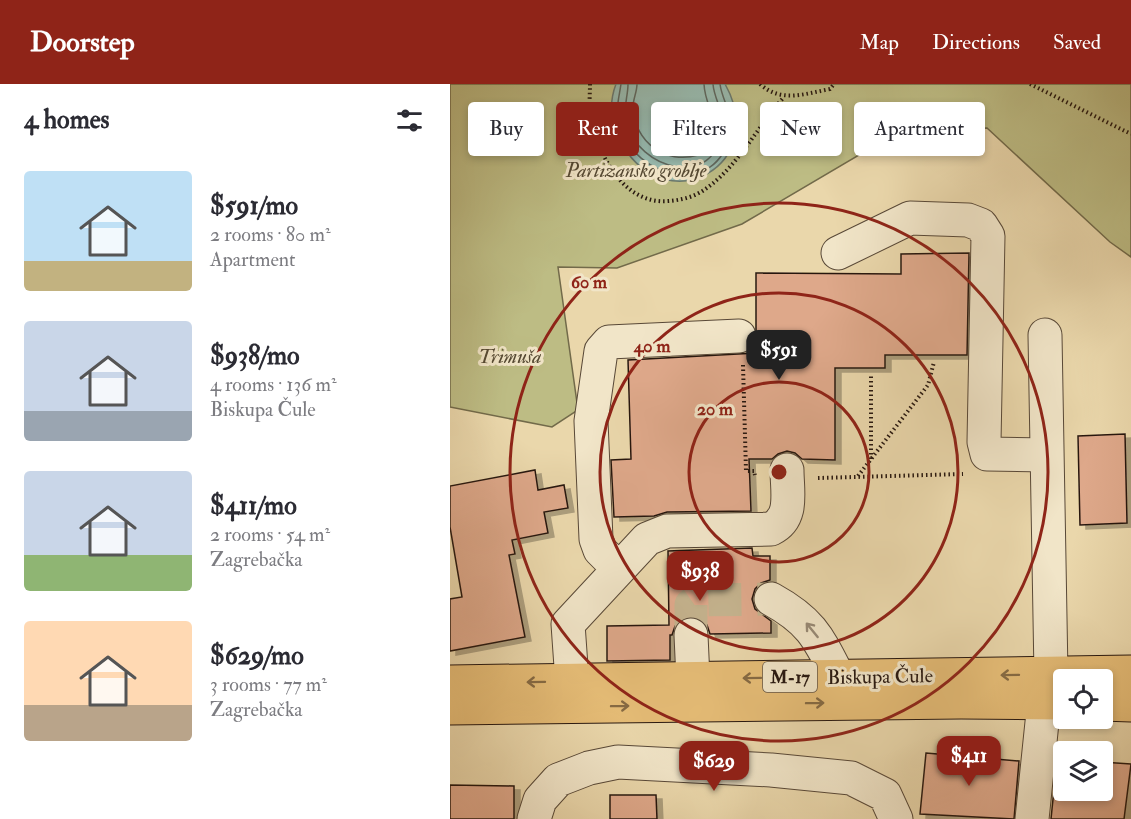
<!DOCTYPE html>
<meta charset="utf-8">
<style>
:root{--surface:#fff;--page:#f7f7f7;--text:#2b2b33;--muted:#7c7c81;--accent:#8f2418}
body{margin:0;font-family:"IM FELL Double Pica",serif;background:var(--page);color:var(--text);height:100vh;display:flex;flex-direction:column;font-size:22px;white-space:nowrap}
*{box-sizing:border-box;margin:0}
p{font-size:20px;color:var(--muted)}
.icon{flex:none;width:33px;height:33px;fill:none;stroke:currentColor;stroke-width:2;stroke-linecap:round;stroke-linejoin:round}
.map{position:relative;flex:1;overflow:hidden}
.panel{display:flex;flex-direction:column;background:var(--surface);width:450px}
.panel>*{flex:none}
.banner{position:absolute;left:18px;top:18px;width:570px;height:54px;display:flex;gap:12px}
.tools{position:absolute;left:603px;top:585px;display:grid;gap:12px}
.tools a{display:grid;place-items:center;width:60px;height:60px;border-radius:6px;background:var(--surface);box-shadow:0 3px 9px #0003;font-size:30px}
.price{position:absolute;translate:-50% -51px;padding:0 14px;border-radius:12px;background:var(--accent);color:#fff;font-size:20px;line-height:39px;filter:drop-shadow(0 2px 3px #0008)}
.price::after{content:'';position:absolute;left:50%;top:36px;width:18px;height:14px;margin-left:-9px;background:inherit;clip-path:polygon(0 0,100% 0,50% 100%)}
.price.active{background:#222;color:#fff}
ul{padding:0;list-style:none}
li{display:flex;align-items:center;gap:18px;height:150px;padding:0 24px}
li span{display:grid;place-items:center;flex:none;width:168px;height:120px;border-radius:6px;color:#555}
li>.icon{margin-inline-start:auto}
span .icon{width:72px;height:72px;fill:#fffc;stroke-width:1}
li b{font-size:26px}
h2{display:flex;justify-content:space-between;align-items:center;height:72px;padding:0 24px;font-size:26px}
.chip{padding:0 21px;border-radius:6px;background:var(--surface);box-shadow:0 3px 9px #0003;font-size:21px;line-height:54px}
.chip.active{background:var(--accent);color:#fff}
header{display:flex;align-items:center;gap:36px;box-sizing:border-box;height:84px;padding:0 30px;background:var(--accent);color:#fff}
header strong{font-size:28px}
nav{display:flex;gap:33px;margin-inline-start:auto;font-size:21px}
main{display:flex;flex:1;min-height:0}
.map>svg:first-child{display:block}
</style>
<header>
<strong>Doorstep</strong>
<nav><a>Map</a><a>Directions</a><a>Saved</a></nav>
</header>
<main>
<section class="panel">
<h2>4 homes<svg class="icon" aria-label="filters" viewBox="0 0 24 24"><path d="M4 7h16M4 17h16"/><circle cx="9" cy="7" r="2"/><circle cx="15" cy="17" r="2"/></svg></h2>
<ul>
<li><span style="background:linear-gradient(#bfe0f5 75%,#c2b280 0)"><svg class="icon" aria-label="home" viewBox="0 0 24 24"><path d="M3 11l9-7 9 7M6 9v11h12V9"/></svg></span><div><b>$591/mo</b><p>2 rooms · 80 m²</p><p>Apartment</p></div></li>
<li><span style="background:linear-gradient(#c9d6e8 75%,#9aa5b1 0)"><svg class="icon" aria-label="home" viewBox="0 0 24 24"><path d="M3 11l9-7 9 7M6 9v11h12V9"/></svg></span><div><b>$938/mo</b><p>4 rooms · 136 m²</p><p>Biskupa Čule</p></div></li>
<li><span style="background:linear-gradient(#c9d6e8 70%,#8fb573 0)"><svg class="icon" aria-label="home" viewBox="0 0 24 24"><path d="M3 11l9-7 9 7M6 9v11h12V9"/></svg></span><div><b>$411/mo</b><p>2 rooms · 54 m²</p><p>Zagrebačka</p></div></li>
<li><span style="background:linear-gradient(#ffd9b3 70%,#b9a48a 0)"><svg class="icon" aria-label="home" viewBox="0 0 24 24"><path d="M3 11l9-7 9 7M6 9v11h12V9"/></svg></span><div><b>$629/mo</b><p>3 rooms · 77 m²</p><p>Zagrebačka</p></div></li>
</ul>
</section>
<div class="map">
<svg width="681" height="735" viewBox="0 0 681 735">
<defs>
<filter id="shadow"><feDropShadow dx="6" dy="4" stdDeviation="0" flood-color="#0004"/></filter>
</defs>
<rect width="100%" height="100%" fill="#ead7ab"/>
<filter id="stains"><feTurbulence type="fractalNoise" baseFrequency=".00333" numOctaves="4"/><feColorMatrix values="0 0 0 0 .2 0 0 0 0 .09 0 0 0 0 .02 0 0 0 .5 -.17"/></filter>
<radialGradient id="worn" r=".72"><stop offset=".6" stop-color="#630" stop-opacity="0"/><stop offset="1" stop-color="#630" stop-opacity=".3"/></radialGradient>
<path fill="#bdbc84" stroke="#726a4a" stroke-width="1.5" d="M 0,0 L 681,0 L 681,173 L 660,158 L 537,44 L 453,45 L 292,140 L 167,184 L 108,183 L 128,326 L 102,343 L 0,323 Z"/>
<path fill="#98b9ad" stroke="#6b796e" stroke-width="1.5" d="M 166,0 L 275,0 C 320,80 219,137 173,62 C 161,42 158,21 166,0 Z"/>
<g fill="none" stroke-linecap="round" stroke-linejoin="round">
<path stroke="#60685e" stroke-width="1.5" d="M 171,0 C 169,14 165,26 169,41 C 185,95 268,115 280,49 C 284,30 272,17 270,0
M 178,0 C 178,13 173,23 176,37 C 188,87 265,106 273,45 C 275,28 264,16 263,0
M 187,0 C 187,8 183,15 183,23 C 184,58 216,81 248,71 C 280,42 255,29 254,0"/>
</g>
<path fill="#dea88a" stroke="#281810" stroke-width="1.5" filter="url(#shadow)" d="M 519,169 L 517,271 L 435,271 L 435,284 L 385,284 L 385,376 L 352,375 L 345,369 L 337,367 L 328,370 L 322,375 L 299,375 L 301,427 L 217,428 L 204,432 L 164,433 L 161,376 L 181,375 L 178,276 L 306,269 L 306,189 L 451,190 L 451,170 Z
M 675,350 L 677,439 L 630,441 L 628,352 Z
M 85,386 L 88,406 L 114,401 L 118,424 L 94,428 L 98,449 L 62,456 L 65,470 L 59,471 L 75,553 L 0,567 L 0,515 L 12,513 L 0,443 L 0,402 Z
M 302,464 L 303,472 L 320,472 L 320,496 L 311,499 L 305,505 L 302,515 L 305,525 L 321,537 L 321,549 L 260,550 L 257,541 L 250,535 L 240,532 L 230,536 L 225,542 L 222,551 L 220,551 L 220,576 L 157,577 L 157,542 L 219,541 L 218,467 Z
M 476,669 L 569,677 L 564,735 L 470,730 Z
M 607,676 L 614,676 L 614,706 L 652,706 L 652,678 L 681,680 L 674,735 L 601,735 Z
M 0,701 L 64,702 L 64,735 L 0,735 Z
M 160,711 L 206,711 L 207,735 L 160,735 Z"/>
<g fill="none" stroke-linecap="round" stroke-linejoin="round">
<path stroke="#c3b18c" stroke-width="33" stroke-dasharray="33 16" stroke-linecap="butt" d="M 241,551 L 241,521 L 248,516 L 321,515"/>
<g stroke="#584837" stroke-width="35">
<path id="minor" d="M 388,169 L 460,134 L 518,136 L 531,141 L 538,152 L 534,358 L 537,370 L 597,371
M 595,251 L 601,590
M 168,484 L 150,466 L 146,455 L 141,337 L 151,267 L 159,258 L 289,252
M 321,515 C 361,537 368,553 388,592
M 241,551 L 243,595
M 122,597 L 118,540 L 197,455 L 217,447 L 321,445 C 344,434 337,408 337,386
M 84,735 L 90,716 L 108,696 L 139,684 L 168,678 L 321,686 L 401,694 L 435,711 L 446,735
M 582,735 L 594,619"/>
</g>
<g stroke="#281810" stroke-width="35">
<path id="major" d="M 0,598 L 681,588
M 652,620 L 681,621
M 0,624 L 511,618 L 614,619"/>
</g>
<path stroke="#281810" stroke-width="4" stroke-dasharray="1.5 3" stroke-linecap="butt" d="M 140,0 C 140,13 138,29 142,41 C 152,77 176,121 219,117 C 231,116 244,113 254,106 C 288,83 307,43 334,13
M 310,0 C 331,19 354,10 380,5 L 384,0
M 580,0 L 681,50
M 293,281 L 296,387 L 304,387 L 305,391
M 421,375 L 421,291
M 408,392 L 478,301 L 484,278
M 368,394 L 513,390"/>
<use href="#minor" stroke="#f1e5c8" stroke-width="33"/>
<use href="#major" stroke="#e5bc76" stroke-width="33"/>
</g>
<defs><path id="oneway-shaft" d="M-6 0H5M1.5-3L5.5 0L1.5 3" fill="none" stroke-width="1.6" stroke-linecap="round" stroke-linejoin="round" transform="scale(1.5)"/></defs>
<use stroke="#978975" href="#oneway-shaft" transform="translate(362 546) rotate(-129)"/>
<g stroke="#866a43">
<use href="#oneway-shaft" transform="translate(560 591) rotate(179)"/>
<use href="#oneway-shaft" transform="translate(302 594) rotate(179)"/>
<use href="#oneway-shaft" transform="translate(86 598) rotate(179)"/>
<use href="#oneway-shaft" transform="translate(365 619) rotate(-1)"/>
<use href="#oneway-shaft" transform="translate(170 622) rotate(-1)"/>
</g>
<g fill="none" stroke="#8f2418" stroke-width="3">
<circle cx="329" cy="388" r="90"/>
<circle cx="329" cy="388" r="179"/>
<circle cx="329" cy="388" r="269"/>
</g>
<g text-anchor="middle" stroke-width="6" stroke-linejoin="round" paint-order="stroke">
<rect fill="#f1e5c8" stroke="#645647" stroke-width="1.5" x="313" y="578" width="54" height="30" rx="4.5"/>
<g font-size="18" font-weight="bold" fill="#281810">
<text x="340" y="599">M-17</text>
</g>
<g font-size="20" font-style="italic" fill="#554933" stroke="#f1e5c8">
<text x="186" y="93">Partizansko groblje</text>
<text x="60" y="279">Trimuša</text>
</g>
<g font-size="20" fill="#281810" stroke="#f1e5c8">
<text transform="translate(430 592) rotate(-1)" y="7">Biskupa Čule</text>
</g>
</g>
<circle cx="329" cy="388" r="9" fill="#8f2418" stroke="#f1e5c8" stroke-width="3"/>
<g font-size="18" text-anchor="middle" font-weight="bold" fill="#8f2418" stroke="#f1e5c8" stroke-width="6" stroke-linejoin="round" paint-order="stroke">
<text x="139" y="204">60 m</text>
<text x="202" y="268">40 m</text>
<text x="265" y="331">20 m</text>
</g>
<rect width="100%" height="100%" filter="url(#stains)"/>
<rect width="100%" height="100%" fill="url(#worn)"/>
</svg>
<div class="tools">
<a><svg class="icon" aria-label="locate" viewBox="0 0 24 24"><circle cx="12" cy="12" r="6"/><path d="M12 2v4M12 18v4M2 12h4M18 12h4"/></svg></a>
<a><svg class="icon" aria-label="layers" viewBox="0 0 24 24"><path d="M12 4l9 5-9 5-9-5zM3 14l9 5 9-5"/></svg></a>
</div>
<b class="price active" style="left:329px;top:297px">$591</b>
<b class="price" style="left:250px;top:518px">$938</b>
<b class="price" style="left:519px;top:703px">$411</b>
<b class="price" style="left:264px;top:708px">$629</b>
<div class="banner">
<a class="chip">Buy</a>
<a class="chip active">Rent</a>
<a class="chip">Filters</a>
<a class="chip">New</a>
<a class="chip">Apartment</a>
</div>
</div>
</main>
